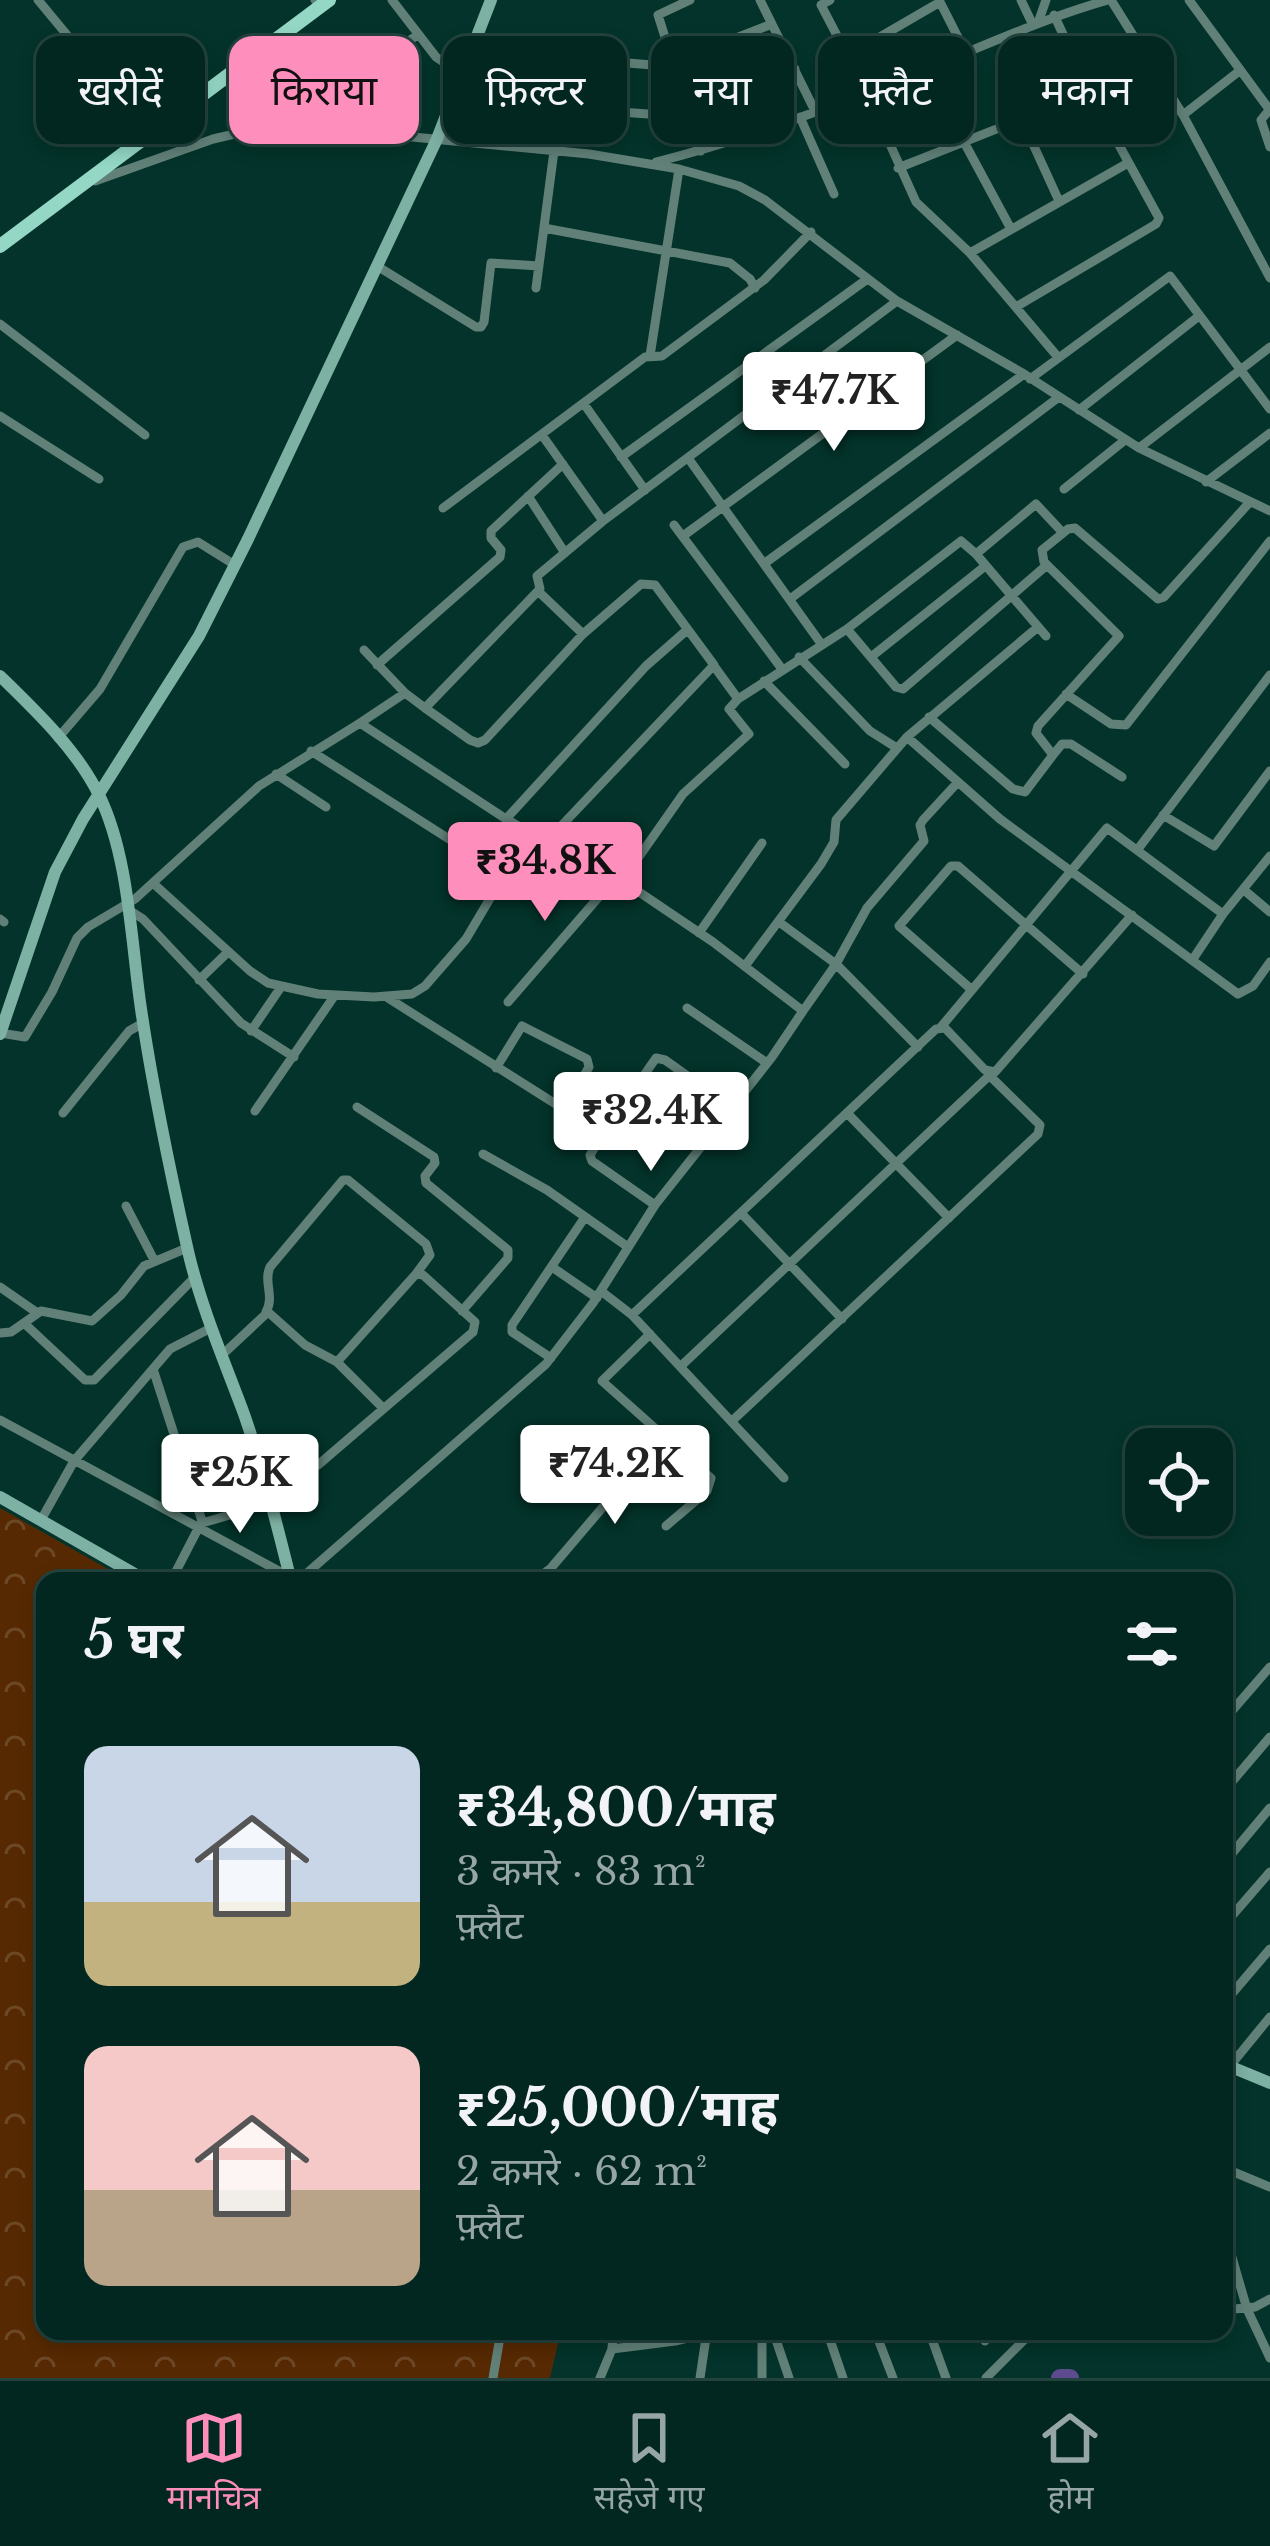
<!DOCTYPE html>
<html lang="hi">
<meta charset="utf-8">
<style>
:root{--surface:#022620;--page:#0c2e29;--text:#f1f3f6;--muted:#96a5a5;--line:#23433e;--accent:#fe8ebb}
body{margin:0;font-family:"Libre Baskerville","Noto Sans Devanagari",serif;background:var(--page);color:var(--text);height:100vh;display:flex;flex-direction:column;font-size:45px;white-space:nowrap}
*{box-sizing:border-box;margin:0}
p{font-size:39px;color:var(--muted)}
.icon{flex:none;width:66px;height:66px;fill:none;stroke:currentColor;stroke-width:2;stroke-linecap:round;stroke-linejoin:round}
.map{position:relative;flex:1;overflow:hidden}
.drawer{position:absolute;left:36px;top:1572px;width:1197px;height:768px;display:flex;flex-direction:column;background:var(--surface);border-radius:24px;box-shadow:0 6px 18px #0003,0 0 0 3px var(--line)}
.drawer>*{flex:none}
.top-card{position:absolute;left:36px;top:36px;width:1200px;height:108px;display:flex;gap:24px}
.controls{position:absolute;left:1125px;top:1428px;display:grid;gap:24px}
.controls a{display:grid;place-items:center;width:108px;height:108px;border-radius:24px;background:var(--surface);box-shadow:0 6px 18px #0003,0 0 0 3px var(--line);font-size:60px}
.price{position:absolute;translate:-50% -102px;padding:0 27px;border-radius:12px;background:#fff;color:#222;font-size:39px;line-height:78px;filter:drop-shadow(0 3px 6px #0008)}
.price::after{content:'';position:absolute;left:50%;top:72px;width:36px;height:27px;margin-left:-18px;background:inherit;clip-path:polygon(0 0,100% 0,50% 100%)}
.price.current{background:var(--accent);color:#111}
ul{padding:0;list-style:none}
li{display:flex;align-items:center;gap:36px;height:300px;padding:0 48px}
li span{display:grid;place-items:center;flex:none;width:336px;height:240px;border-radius:24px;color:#555}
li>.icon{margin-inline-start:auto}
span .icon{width:144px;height:144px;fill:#fffc;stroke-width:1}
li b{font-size:51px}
h2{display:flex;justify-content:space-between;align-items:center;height:144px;padding:0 48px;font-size:51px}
.tag{padding:0 42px;border-radius:24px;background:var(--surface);box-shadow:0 6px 18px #0003,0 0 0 3px var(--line);font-size:42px;line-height:108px}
.tag.current{background:var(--accent);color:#111}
.tabs{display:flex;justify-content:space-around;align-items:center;height:168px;border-top:3px solid var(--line);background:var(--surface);font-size:33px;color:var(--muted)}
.tabs a{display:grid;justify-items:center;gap:6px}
.tabs .current{color:var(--accent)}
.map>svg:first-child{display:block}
</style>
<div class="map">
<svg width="1270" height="2378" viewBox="0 0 1270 2378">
<defs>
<pattern id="park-crowns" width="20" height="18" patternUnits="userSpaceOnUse" patternTransform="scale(3)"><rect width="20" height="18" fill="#562902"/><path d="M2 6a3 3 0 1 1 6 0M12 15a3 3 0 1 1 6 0" fill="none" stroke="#6d4827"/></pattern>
</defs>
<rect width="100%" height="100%" fill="#03332a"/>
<path fill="url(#park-crowns)" d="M 0,1508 L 129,1581 L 45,1581 L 45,2331 L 561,2331 L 550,2378 L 0,2378 Z"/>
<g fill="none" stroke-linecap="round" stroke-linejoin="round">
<path stroke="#5e4a8e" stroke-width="18" d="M 1060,2378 L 1070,2378"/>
<path stroke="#618178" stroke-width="9" d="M 38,0 L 144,128
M 315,0 L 316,0
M 392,0 L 436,57 L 463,75
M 690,0 L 658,15 L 701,151
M 760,0 L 815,111
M 830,0 L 821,5 L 867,93 L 916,202 L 970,253 L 1057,356
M 939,0 L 966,53
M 1021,0 L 1032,23
M 1111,0 L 1183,115 L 1270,278
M 1189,0 L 1269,109
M 1039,20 L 1046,0
M 473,50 L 664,66 L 772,24
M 849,55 L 940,2
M 453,100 L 690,117
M 687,108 L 795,69
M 1270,109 L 1261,120 L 1270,147
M 1183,115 L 1238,72
M 800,117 L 834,194
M 1022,120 L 1059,201
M 278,124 L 418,35
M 964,142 L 1011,229
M 656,162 C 752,138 844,102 936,65 C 993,42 1048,17 1108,0
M 898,168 L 1090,92
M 95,181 L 213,139 L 278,124 L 589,154 L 679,169 L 739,186 L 765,200 L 897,301 L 1024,374 L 1139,448 L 1270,511
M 544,228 L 730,263 L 750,279 L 755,288
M 970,253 L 1128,163
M 377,266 L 476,327 L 481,327 L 484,322 L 491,263 L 539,266
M 536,288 L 554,151
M 1016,307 L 1156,224 L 1159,218 L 1090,92 L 1054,15
M 0,324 L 145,435
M 650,356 L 679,169
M 1030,379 L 1170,276 L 1270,409
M 584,404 L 645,490
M 1079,410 L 1199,316
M 0,416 L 99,479
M 542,435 L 603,521
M 1139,448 L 1270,347
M 621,457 L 866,280
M 688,458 L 822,645
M 1206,482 L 1270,433
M 1064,489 L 1125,440
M 528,496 L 565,553
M 443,508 L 645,357 L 662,356 L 764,280 L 811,232
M 674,525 L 782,669
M 683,536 L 957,335
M 765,563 L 1024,374
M 538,591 L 583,634
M 790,599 L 1059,397
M 847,629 L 896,687 L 903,689 L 1047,565
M 1046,636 L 976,554 L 1036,504 L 1063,533
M 364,650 L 405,693
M 799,657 L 870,731 L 897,748
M 871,657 L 984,567
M 377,665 L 500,557 L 501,550 L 491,538 L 491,531 L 563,464
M 764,681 L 845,764
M 1066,694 L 1111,724 L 1126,725 L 1270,541
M 738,699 L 847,629 L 961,541 L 976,554
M 929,717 L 1013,789 L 1025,792 L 1053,755 L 1036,733 L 1038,726 L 1119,636 L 1044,562 L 1042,550 L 1068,529 L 1075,528 L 1158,599 L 1164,597 L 1249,503
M 360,723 L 405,693 L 425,708
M 907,737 L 1038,627
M 58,738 L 100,689 L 183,547 L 198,542 L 235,565
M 311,751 L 507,876
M 1053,755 L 1062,744 L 1071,744 L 1122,777
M 276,774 L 326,807
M 1163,815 L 1214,846 L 1270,771
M 506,819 L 646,666 L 687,630
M 1138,849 L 1270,675
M 622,881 L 683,794 L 749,734 L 729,709 L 738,699 L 714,666
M 154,884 L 250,971 L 268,983 L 318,994 L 374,997 L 412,994 L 425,986 L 466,939 L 498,885 L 546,842 L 714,665 L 655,585 L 641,584 L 583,634 L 485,740 L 478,743 L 470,740 L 425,708 L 540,589 L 537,576 L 603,521 L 897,301
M 1244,890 L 1270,912
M 129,910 L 143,919 L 241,1023 L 294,1057
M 1223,914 L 1270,856
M 0,919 L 4,922
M 779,922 L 836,964 L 867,908 L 924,841 L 920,825 L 923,820 L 958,782
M 699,933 L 762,843
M 745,966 L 821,864 L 834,842 L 836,820 L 907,737 L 1000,819 L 1238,994 L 1253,986 L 1270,962
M 199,980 L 228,952
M 972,990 L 899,926 L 951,866 L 958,866 L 1083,974
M 388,998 L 603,1134 L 656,1058 L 665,1060 L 731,1107
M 508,1002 L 616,877
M 687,1008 L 767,1063
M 941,1027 L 1107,828 L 1223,914 L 1193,959
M 251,1031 L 281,987
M 0,1033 L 25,1037 L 52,992 L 77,938 L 88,927 L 135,899 L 259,786 L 360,723 L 506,819 L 563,852 L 608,871 L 713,942 L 803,1011 L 836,964 L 918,1047
M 496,1068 L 522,1026 L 587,1059 L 589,1067 L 564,1110
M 357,1107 L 434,1157 L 435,1163 L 425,1176 L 426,1183 L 508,1250 L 508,1258 L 462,1311
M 255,1111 L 335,995
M 63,1113 L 129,1031 L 143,1023
M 847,1113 L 949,1218
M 603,1134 L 590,1155 L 592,1161 L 655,1205
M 483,1154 L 547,1190 L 628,1247
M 126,1206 L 154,1260
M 741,1213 L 842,1319
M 552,1267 L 597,1298
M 0,1287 L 36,1312
M 601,1291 L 632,1315 L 936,1029 L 945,1028 L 985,1070 L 995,1072 L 1132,915
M 266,1312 C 275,1296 263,1282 270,1267 L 343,1180 L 348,1180 L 426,1244 L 430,1255 L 416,1274
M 632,1315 L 784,1478
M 25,1324 L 85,1380 L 94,1380 L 195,1277
M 0,1333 L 11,1332 L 41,1311 L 92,1321 L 121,1295 L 144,1266 L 187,1248
M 650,1334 L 602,1381 L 711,1478 L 707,1491 L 666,1526
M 221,1356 L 268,1312 L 305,1345 L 337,1362 L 383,1408
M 551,1358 L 512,1332 L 512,1325 L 585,1217
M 681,1366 L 991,1074
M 153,1369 L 202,1521 L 171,1581
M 0,1420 L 290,1577
M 732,1421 L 1038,1134 L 1040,1125 L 990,1076
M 266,1487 L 318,1465 L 473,1332 L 475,1322 L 423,1275 L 416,1274 L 337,1362
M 41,1520 L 74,1461 L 170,1349 L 211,1328
M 202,1523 L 271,1503
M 298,1581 L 546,1364 L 593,1303 L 655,1205 L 772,1057 L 803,1011
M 403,1581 L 408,1576
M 534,1581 L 551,1568 L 643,1460 L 669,1438
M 1224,1720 L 1270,1667
M 1224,1791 L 1270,1737
M 1224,1863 L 1270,1808
M 1224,1925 L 1270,1872
M 1224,2003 L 1270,1949
M 1230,2066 L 1270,2017
M 1224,2168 L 1270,2187
M 1224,2230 L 1247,2309 L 1270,2358
M 1224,2310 L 1255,2307 L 1270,2299
M 773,2331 L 789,2378
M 827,2331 L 843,2378
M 875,2331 L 893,2378
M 929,2331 L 946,2378
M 981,2331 L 985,2341
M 612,2349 L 675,2341 L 717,2331
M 493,2378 L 501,2331
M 600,2378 L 612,2349 L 613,2331
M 700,2378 L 707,2331
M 762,2378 L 762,2331
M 986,2378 L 1033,2331"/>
<path stroke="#7db1a3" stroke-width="12" d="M 0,676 C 36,711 77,750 99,795 C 129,856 131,942 141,1009 C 153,1090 170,1171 188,1251 C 201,1307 224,1360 244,1414 C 263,1469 277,1525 291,1581
M 0,1034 L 55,872 L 83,819 L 199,636 L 248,539 L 437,139 L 491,0
M 0,1497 L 147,1581
M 1224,2064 L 1270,2083"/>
<path stroke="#93d7c4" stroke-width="14" d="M 0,246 L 329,0"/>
</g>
</svg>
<div class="controls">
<a><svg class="icon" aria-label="locate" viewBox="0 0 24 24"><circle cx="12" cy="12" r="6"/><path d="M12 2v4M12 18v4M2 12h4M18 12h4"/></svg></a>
</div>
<b class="price" style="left:834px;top:454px">₹47.7K</b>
<b class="price current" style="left:545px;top:924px">₹34.8K</b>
<b class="price" style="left:651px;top:1174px">₹32.4K</b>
<b class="price" style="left:615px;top:1527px">₹74.2K</b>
<b class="price" style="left:240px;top:1536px">₹25K</b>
<div class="top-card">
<a class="tag">खरीदें</a>
<a class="tag current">किराया</a>
<a class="tag">फ़िल्टर</a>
<a class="tag">नया</a>
<a class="tag">फ़्लैट</a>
<a class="tag">मकान</a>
</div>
<section class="drawer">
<h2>5 घर<svg class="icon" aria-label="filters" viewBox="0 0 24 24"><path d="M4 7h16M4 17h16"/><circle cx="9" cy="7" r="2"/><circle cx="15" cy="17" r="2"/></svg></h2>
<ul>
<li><span style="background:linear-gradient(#c9d6e8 65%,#c2b280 0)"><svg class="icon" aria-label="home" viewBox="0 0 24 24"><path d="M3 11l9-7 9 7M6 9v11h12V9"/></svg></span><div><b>₹34,800/माह</b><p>3 कमरे · 83 m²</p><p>फ़्लैट</p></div></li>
<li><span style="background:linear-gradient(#f6c9c9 60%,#b9a48a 0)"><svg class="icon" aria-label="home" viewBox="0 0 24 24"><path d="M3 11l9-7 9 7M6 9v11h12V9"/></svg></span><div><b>₹25,000/माह</b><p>2 कमरे · 62 m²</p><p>फ़्लैट</p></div></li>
</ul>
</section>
</div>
<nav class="tabs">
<a class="current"><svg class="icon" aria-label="map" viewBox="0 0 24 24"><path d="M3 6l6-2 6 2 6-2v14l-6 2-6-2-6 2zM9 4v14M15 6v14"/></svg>मानचित्र</a>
<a><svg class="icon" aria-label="saved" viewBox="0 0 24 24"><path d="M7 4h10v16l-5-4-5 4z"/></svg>सहेजे गए</a>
<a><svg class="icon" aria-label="home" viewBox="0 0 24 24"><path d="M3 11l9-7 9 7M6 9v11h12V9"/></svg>होम</a>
</nav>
